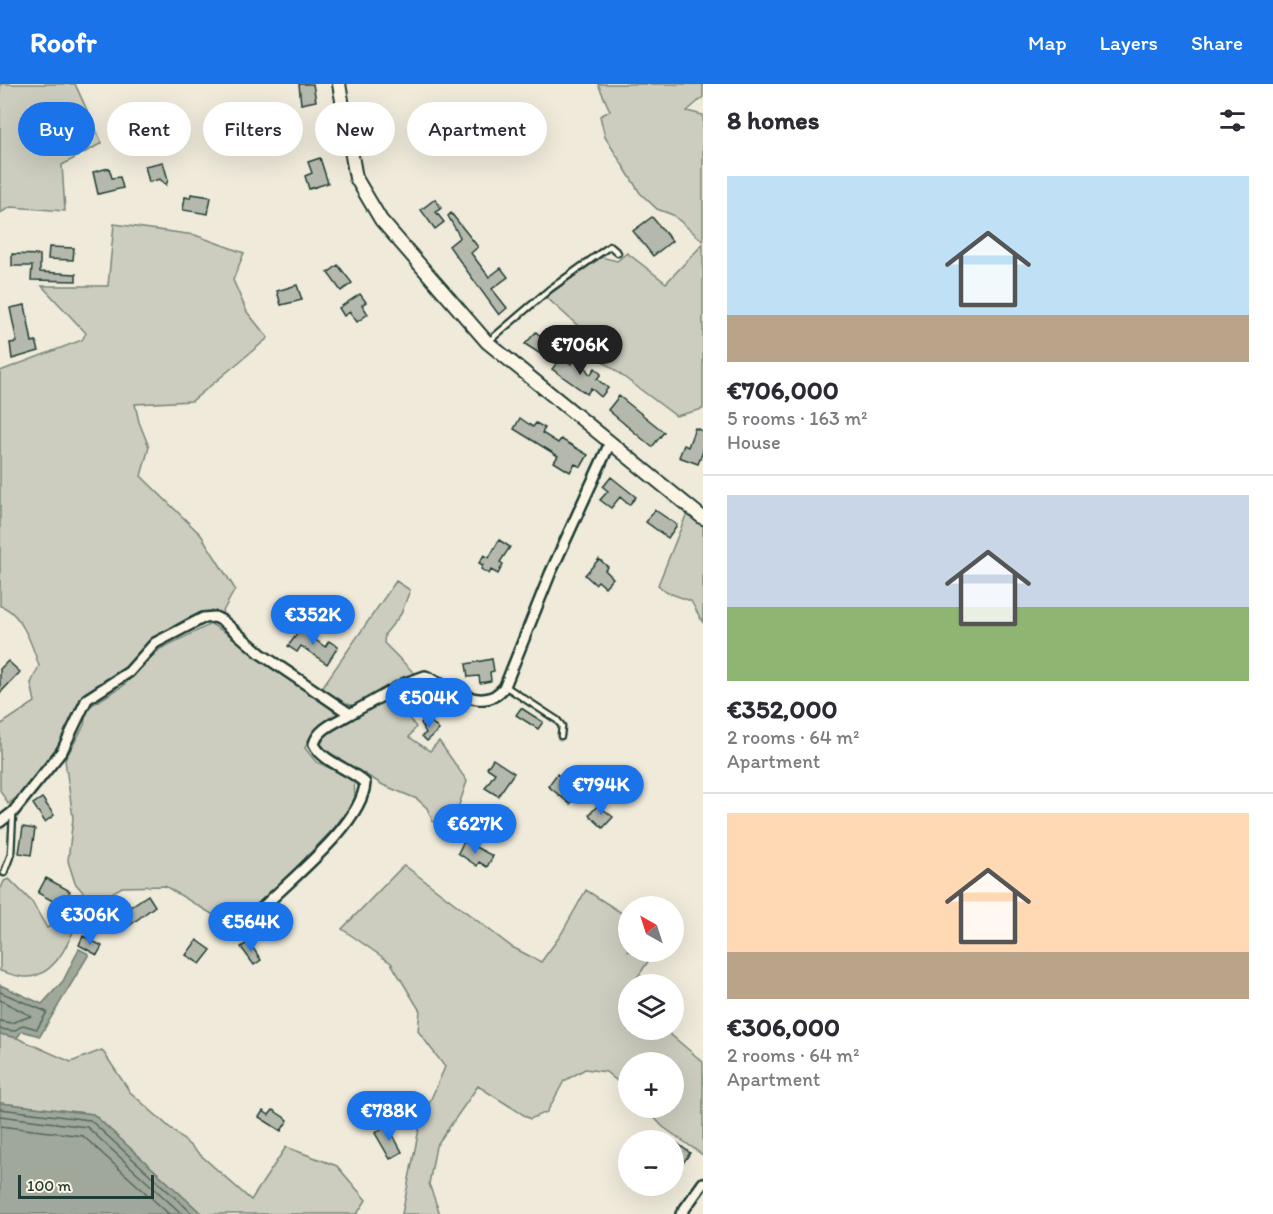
<!DOCTYPE html>
<meta charset="utf-8">
<style>
:root{--surface:#fff;--page:#f7f7f7;--text:#2b2b33;--muted:#7c7c81;--line:#e1e1e2;--accent:#1a73e8}
body{margin:0;font-family:Itim,sans-serif;background:var(--page);color:var(--text);height:100vh;display:flex;flex-direction:column;font-size:22px;white-space:nowrap}
*{box-sizing:border-box;margin:0}
p{font-size:20px;color:var(--muted)}
.icon{flex:none;width:33px;height:33px;fill:none;stroke:currentColor;stroke-width:2;stroke-linecap:round;stroke-linejoin:round}
.map{position:relative;flex:1;overflow:hidden}
.details{display:flex;flex-direction:column;background:var(--surface);width:570px}
.details>*{flex:none}
.banner{position:absolute;left:18px;top:18px;width:570px;height:54px;display:flex;gap:12px}
.needle{width:39px;rotate:321deg}
.tools{position:absolute;left:618px;top:812px;display:grid;gap:12px}
.tools a{display:grid;place-items:center;width:66px;height:66px;border-radius:50%;background:var(--surface);box-shadow:0 6px 24px #0002;font-size:30px}
.scale{position:absolute;left:18px;bottom:15px;width:136px;box-sizing:border-box;padding-left:6px;border:3px solid #1f3d34;border-top:0;font-size:16px;line-height:21px;white-space:nowrap;color:#1f3d34;-webkit-text-stroke:4px #fcf5e5;paint-order:stroke}
.price{position:absolute;translate:-50% -51px;padding:0 14px;border-radius:21px;background:var(--accent);color:#fff;font-size:20px;line-height:39px;filter:drop-shadow(0 2px 3px #0008)}
.price::after{content:'';position:absolute;left:50%;top:36px;width:18px;height:14px;margin-left:-9px;background:inherit;clip-path:polygon(0 0,100% 0,50% 100%)}
.price.on{background:#222;color:#fff}
ul{padding:0;list-style:none}
li{display:grid;align-content:center;gap:12px;height:318px;padding:0 24px}
li+li{border-top:2px solid var(--line)}
li span{display:grid;place-items:center;height:186px;border-radius:0px;color:#555}
li>.icon{margin-inline-start:auto}
span .icon{width:108px;height:108px;fill:#fffc;stroke-width:1}
li b{font-size:26px}
h2{display:flex;justify-content:space-between;align-items:center;height:72px;padding:0 24px;font-size:26px}
.pill{padding:0 21px;border-radius:27px;background:var(--surface);box-shadow:0 6px 24px #0002;font-size:21px;line-height:54px}
.pill.on{background:var(--accent);color:#fff}
header{display:flex;align-items:center;gap:36px;box-sizing:border-box;height:84px;padding:0 30px;background:var(--accent);color:#fff}
header strong{font-size:28px}
nav{display:flex;gap:33px;margin-inline-start:auto;font-size:21px}
main{display:flex;flex:1;min-height:0}
.map>svg:first-child{display:block}
</style>
<header>
<strong>Roofr</strong>
<nav><a>Map</a><a>Layers</a><a>Share</a></nav>
</header>
<main>
<div class="map">
<svg width="703" height="1130" viewBox="0 0 703 1130">
<rect width="100%" height="100%" fill="#efeada"/>
<filter id="ink" filterUnits="userSpaceOnUse"><feTurbulence type="fractalNoise" baseFrequency=".0167" numOctaves="2"/><feDisplacementMap in="SourceGraphic" scale="12" xChannelSelector="R" yChannelSelector="G"/><feConvolveMatrix kernelMatrix="1 2 1 2 8 2 1 2 1" color-interpolation-filters="sRGB"/></filter>
<g filter="url(#ink)">
<path fill="#cccdbf" stroke="#76857a" stroke-width="1.5" d="M 0,0 L 75,0 L 102,59 L 62,81 L 65,127 L 11,123 L 0,129 Z
M 598,0 L 703,0 L 703,13 L 687,27 L 703,31 L 703,157 L 673,131 L 657,125 L 640,109 L 605,53 L 600,32 L 610,27 Z
M 114,140 L 195,151 L 244,169 L 233,196 L 247,228 L 268,254 L 192,317 L 135,320 L 139,338 L 149,363 L 141,392 L 201,451 L 235,505 L 222,529 C 178,523 153,564 124,589 C 114,598 94,602 86,614 C 60,651 48,693 8,720 L 0,706 L 0,641 L 35,618 L 31,599 L 39,582 C 33,563 21,527 0,522 L 0,287 L 82,256 L 86,249 L 42,202 L 108,202 Z
M 703,160 L 703,325 L 676,332 L 577,258 L 586,249 L 546,213 L 601,173 L 617,177 L 627,169 L 666,199 Z
M 687,429 L 703,442 L 703,539 L 691,517 L 666,508 L 658,501 Z
M 396,497 L 410,506 L 401,530 L 385,550 L 384,559 L 415,590 L 358,623 L 340,618 L 321,605 Z
M 211,540 L 228,550 L 339,631 C 324,640 310,647 305,664 L 316,678 L 354,695 L 355,715 L 335,743 L 237,845 L 165,802 L 122,803 L 100,816 L 92,833 L 77,839 C 68,860 55,891 28,893 C 20,894 8,889 0,887 L 0,807 L 4,797 L 9,795 L 32,818 L 47,844 L 71,830 L 83,808 L 75,799 L 68,777 L 73,734 L 65,676 L 84,641 L 87,624 L 123,602 L 160,565 Z
M 399,608 L 405,629 L 416,643 L 409,653 L 430,667 L 439,657 L 467,697 L 451,745 L 433,738 L 427,724 L 417,715 L 383,701 L 327,667 L 321,660 L 326,651 Z
M 404,781 L 512,863 L 541,878 L 560,852 L 586,806 L 628,833 L 628,867 L 655,867 L 633,900 L 628,900 L 628,907 L 624,914 L 628,918 L 628,945 L 664,945 L 703,978 L 703,1071 L 663,1043 L 644,1023 L 674,1023 L 674,978 L 628,978 L 628,1006 L 606,988 L 585,985 L 564,997 L 547,1028 L 530,1035 L 478,1002 L 436,1062 L 429,1100 L 440,1130 L 402,1130 L 420,1040 L 445,983 L 418,947 L 420,927 L 391,879 L 342,845 Z
M 0,950 L 17,954 L 71,978 L 102,966 L 130,1008 L 251,1116 L 286,1063 L 337,1082 L 366,1116 L 357,1130 L 202,1130 L 93,1030 L 0,1019 Z"/>
<path fill="#9fa89a" stroke="#6c7d71" stroke-width="1.5" d="M 79,865 L 89,870 L 40,952 L 22,947 L 17,954 L 0,950 L 0,901 L 42,920 L 63,897 Z
M 0,1019 L 93,1030 L 202,1130 L 0,1130 Z"/>
<g fill="none" stroke-linecap="round" stroke-linejoin="round">
<path stroke="#52685d" stroke-width="1.5" d="M 0,908 L 47,928 L 37,945 L 23,941 L 14,947 L 0,945
M 0,916 L 31,932 L 11,939 L 0,937
M 0,1025 L 90,1036 L 193,1130
M 0,1032 L 87,1043 L 182,1130
M 0,1042 L 83,1052 L 169,1130"/>
</g>
<path fill="#b5b9ad" stroke="#1f3d34" stroke-width="1.5" d="M 299,0 L 313,0 L 316,17 L 301,20 Z
M 469,36 L 474,46 L 461,52 L 459,65 L 452,68 L 443,48 L 446,47 L 444,42 L 452,39 L 454,44 Z
M 320,74 L 328,99 L 309,105 L 305,92 L 312,89 L 308,78 Z
M 163,78 L 168,96 L 166,101 L 160,95 L 149,98 L 145,82 Z
M 109,84 L 112,94 L 120,93 L 123,104 L 98,110 L 93,88 Z
M 191,110 L 211,113 L 208,130 L 183,126 L 185,113 L 190,114 Z
M 435,115 L 441,124 L 436,128 L 444,138 L 435,145 L 421,126 Z
M 451,129 L 478,163 L 471,169 L 489,193 L 501,184 L 508,193 L 492,205 L 507,224 L 499,231 L 449,162 L 460,153 L 448,132 Z
M 652,133 L 672,157 L 653,172 L 633,147 Z
M 49,163 L 74,164 L 73,176 L 48,175 Z
M 12,170 L 40,171 L 40,188 L 76,190 L 76,197 L 31,196 L 32,182 L 12,182 Z
M 338,181 L 352,199 L 341,207 L 328,189 Z
M 297,201 L 302,216 L 281,221 L 277,207 Z
M 360,210 L 366,218 L 362,221 L 368,230 L 357,238 L 350,228 L 344,232 L 339,224 Z
M 25,221 L 32,258 L 36,257 L 39,267 L 12,275 L 10,259 L 17,258 L 10,224 Z
M 536,248 L 545,256 L 551,249 L 562,259 L 555,266 L 551,262 L 542,271 L 525,260 Z
M 562,273 L 571,280 L 578,273 L 590,291 L 595,284 L 601,290 L 597,295 L 608,304 L 601,313 L 591,304 L 587,310 L 552,285 Z
M 619,312 L 664,348 L 652,363 L 608,326 Z
M 520,334 L 533,343 L 536,339 L 545,344 L 542,349 L 558,359 L 561,355 L 588,371 L 581,383 L 575,380 L 570,388 L 554,378 L 558,372 L 514,345 Z
M 695,344 L 703,347 L 703,367 L 698,380 L 679,373 L 684,361 L 688,363 Z
M 611,393 L 636,413 L 629,421 L 620,413 L 611,424 L 600,416 L 608,407 L 603,403 Z
M 655,426 L 677,441 L 668,454 L 646,438 Z
M 499,456 L 510,463 L 500,478 L 503,480 L 498,490 L 491,486 L 489,490 L 481,485 L 483,481 L 479,479 L 484,471 L 489,474 Z
M 599,475 L 608,483 L 605,486 L 613,494 L 605,503 L 598,497 L 595,500 L 585,491 Z
M 301,545 L 325,563 L 329,557 L 338,563 L 327,580 L 301,562 L 297,568 L 288,562 Z
M 492,575 L 494,587 L 490,588 L 491,597 L 480,599 L 479,592 L 468,593 L 466,580 Z
M 8,577 L 20,588 L 0,609 L 0,585 Z
M 521,624 L 543,638 L 538,645 L 516,631 Z
M 427,633 L 439,646 L 427,657 L 422,652 L 426,649 L 421,639 Z
M 493,675 L 514,689 L 498,712 L 485,704 L 495,689 L 487,684 Z
M 557,690 L 580,708 L 570,720 L 548,702 Z
M 42,714 L 54,731 L 45,738 L 33,720 Z
M 598,721 L 613,733 L 603,744 L 589,731 Z
M 23,743 L 35,745 L 31,771 L 19,769 Z
M 464,757 L 493,772 L 487,783 L 479,778 L 477,782 L 458,769 Z
M 46,794 L 70,807 L 62,822 L 38,809 Z
M 148,811 L 155,822 L 129,842 L 121,829 Z
M 83,852 L 102,862 L 97,871 L 79,861 Z
M 197,856 L 211,866 L 200,880 L 186,871 Z
M 249,858 L 261,876 L 254,881 L 241,863 Z
M 273,1026 L 288,1036 L 281,1047 L 259,1033 L 263,1027 L 269,1031 Z
M 388,1042 L 402,1068 L 390,1075 L 375,1049 Z
M 677,1059 L 690,1069 L 679,1085 L 674,1081 L 674,1064 Z"/>
<g fill="none" stroke-linecap="round" stroke-linejoin="round">
<g stroke="#1f3d34" stroke-width="9">
<path id="service" d="M 489,257 L 550,205 L 610,162 L 618,169
M 505,602 L 557,636 L 562,642 L 561,652
M 4,789 L 11,770 L 13,730"/>
</g>
<g stroke="#1f3d34" stroke-width="14">
<path id="minor" d="M 0,738 L 13,728 L 62,667 L 87,615 L 129,588 L 155,559 L 203,534 L 215,533 L 223,537 L 261,570 L 350,630 L 405,599 L 425,592 C 451,603 484,632 505,602 L 550,490 L 610,359
M 242,845 C 271,809 362,745 365,699 C 351,685 322,678 314,660 C 318,644 337,638 350,630
M 681,1130 L 703,1099"/>
</g>
<g stroke="#1f3d34" stroke-width="16">
<path id="tertiary" d="M 339,0 L 356,94 L 381,136 L 487,258 L 703,434"/>
</g>
<use href="#service" stroke="#fcf5e5" stroke-width="4.5"/>
<use href="#minor" stroke="#fcf5e5" stroke-width="9"/>
<use href="#tertiary" stroke="#fcf5e5" stroke-width="12"/>
</g>
</g>
</svg>
<div class="tools">
<a><svg class="needle" viewBox="-14 -14 28 28"><path d="M0-13l5 13h-10z" fill="#e53935"/><path d="M0 13l5-13h-10z" fill="#7c7c81"/></svg></a>
<a><svg class="icon" aria-label="layers" viewBox="0 0 24 24"><path d="M12 4l9 5-9 5-9-5zM3 14l9 5 9-5"/></svg></a>
<a>+</a>
<a>−</a>
</div>
<div class="scale">100 m</div>
<b class="price on" style="left:580px;top:292px">€706K</b>
<b class="price" style="left:313px;top:562px">€352K</b>
<b class="price" style="left:429px;top:645px">€504K</b>
<b class="price" style="left:601px;top:732px">€794K</b>
<b class="price" style="left:475px;top:771px">€627K</b>
<b class="price" style="left:90px;top:862px">€306K</b>
<b class="price" style="left:251px;top:869px">€564K</b>
<b class="price" style="left:389px;top:1058px">€788K</b>
<div class="banner">
<a class="pill on">Buy</a>
<a class="pill">Rent</a>
<a class="pill">Filters</a>
<a class="pill">New</a>
<a class="pill">Apartment</a>
</div>
</div>
<section class="details">
<h2>8 homes<svg class="icon" aria-label="filters" viewBox="0 0 24 24"><path d="M4 7h16M4 17h16"/><circle cx="9" cy="7" r="2"/><circle cx="15" cy="17" r="2"/></svg></h2>
<ul>
<li><span style="background:linear-gradient(#bfe0f5 75%,#b9a48a 0)"><svg class="icon" aria-label="home" viewBox="0 0 24 24"><path d="M3 11l9-7 9 7M6 9v11h12V9"/></svg></span><div><b>€706,000</b><p>5 rooms · 163 m²</p><p>House</p></div></li>
<li><span style="background:linear-gradient(#c9d6e8 60%,#8fb573 0)"><svg class="icon" aria-label="home" viewBox="0 0 24 24"><path d="M3 11l9-7 9 7M6 9v11h12V9"/></svg></span><div><b>€352,000</b><p>2 rooms · 64 m²</p><p>Apartment</p></div></li>
<li><span style="background:linear-gradient(#ffd9b3 75%,#b9a48a 0)"><svg class="icon" aria-label="home" viewBox="0 0 24 24"><path d="M3 11l9-7 9 7M6 9v11h12V9"/></svg></span><div><b>€306,000</b><p>2 rooms · 64 m²</p><p>Apartment</p></div></li>
</ul>
</section>
</main>
